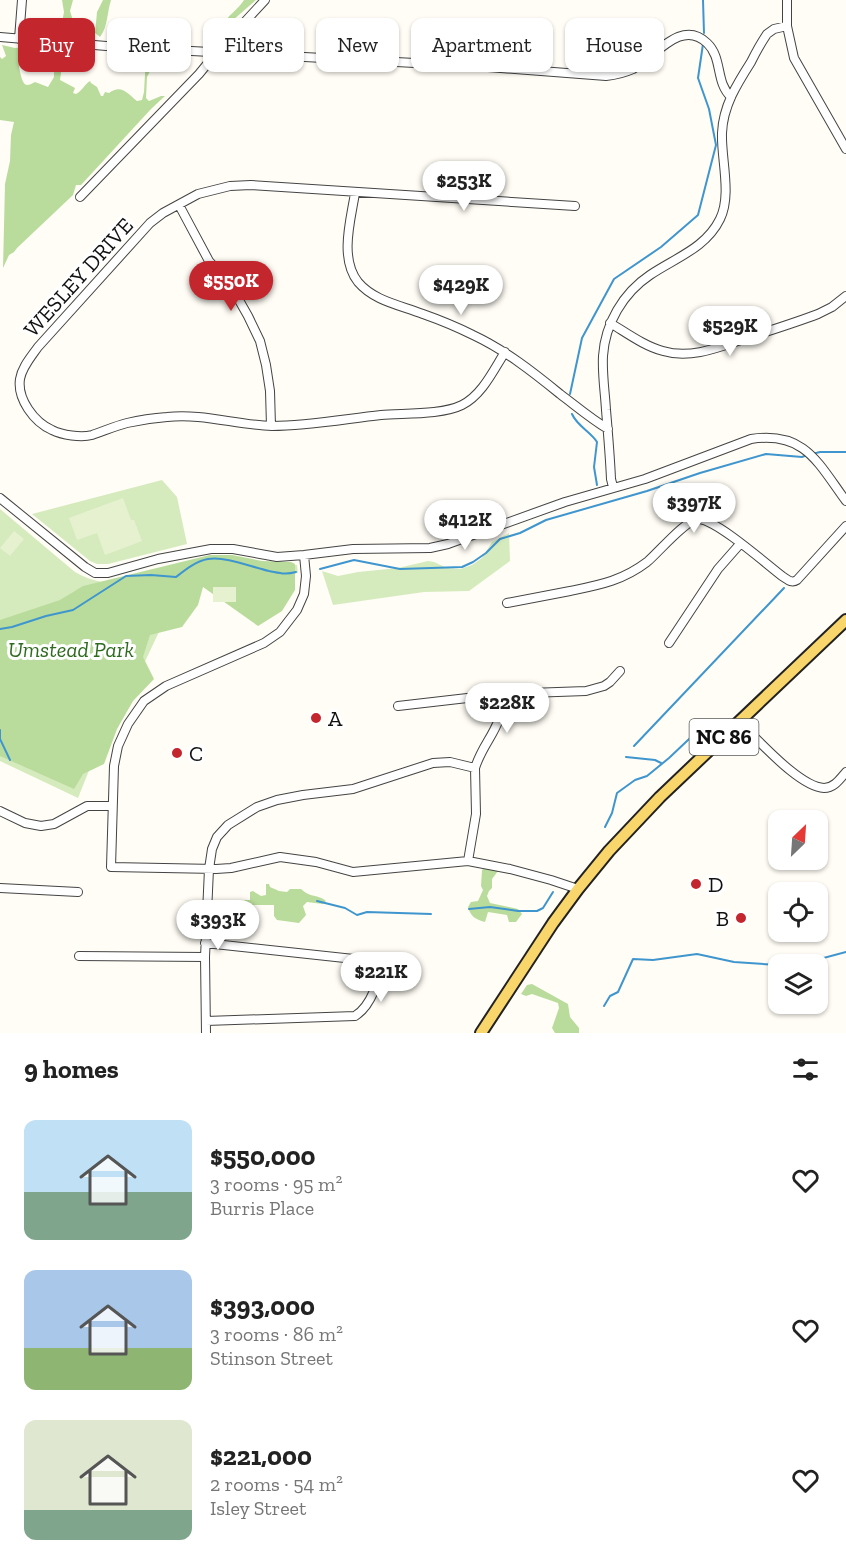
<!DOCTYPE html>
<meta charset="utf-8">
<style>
:root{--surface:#fff;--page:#f2f2f2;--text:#222;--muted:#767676;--accent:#c4262e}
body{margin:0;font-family:"Zilla Slab",serif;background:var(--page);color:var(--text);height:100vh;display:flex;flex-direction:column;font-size:22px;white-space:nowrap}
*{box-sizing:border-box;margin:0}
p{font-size:20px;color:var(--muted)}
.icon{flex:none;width:33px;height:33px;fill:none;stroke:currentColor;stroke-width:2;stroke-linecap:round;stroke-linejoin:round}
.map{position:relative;height:1033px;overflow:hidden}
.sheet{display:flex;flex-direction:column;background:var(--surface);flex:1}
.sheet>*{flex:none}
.top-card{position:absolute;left:18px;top:18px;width:810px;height:54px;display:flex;gap:12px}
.needle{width:39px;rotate:25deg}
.fabs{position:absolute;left:768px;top:810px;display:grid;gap:12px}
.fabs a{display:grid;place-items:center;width:60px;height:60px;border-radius:12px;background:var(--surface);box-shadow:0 2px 4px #0004;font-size:30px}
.price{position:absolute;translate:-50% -51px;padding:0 14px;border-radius:21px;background:#fff;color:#222;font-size:20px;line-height:39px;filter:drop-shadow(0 2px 3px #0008)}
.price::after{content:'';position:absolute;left:50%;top:36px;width:18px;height:14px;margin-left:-9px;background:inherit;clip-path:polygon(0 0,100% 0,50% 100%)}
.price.selected{background:var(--accent);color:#fff}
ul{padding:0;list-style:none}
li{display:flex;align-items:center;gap:18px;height:150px;padding:0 24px}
li span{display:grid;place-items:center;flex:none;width:168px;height:120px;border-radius:12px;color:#555}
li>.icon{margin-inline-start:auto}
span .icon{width:72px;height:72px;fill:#fffc;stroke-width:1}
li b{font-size:26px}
h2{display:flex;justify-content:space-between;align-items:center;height:72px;padding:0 24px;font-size:26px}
.chip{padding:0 21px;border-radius:12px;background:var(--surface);box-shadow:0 2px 4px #0004;font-size:21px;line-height:54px}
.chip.selected{background:var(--accent);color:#fff}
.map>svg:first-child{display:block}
</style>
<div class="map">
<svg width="846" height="1033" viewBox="0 0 846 1033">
<rect width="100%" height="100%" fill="#fffdf5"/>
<path fill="#d5ebbd" d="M 162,480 L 177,497 L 187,544 L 108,564 L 97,564 L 90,561 L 32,514 Z
M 0,509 L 75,572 C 84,577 92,580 102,582 L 266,565 L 297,565 L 298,573 L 276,576 L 185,577 L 94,769 L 90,768 L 78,798 L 0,761 Z
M 509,533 L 510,561 L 469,591 L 424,592 L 333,605 L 322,571 L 338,576 L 358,572 L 398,568 L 428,561 L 434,562 L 447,568 L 460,569 L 472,565 L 482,558 L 492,542 Z"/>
<path fill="#b9dc9c" d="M 62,0 L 73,0 L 70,11 L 76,30 L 73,35 L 69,34 L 61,28 L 64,12 Z
M 103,0 L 111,0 C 107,12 108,27 100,37 L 95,33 L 97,12 Z
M 244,0 L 256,0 L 225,27 L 223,26 C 227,15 238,10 244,0 Z
M 2,45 L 15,48 L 45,46 L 48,47 L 48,59 L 44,61 L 41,50 L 37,49 L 33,52 L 34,57 L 33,59 L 24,59 C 17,65 19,67 21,76 C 24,86 26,87 35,82 L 48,87 L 54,77 L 54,56 L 61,51 L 65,54 L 67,61 L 62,66 L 60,80 L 75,88 L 73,93 L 76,94 C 82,91 84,85 90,81 L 91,83 L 97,87 L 101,96 L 103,96 L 105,92 L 109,93 C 121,84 127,93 137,101 L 142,100 L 144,92 L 146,56 L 149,60 L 148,64 L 150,71 L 147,77 L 146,98 L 149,101 L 161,96 L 165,96 L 151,109 L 81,185 L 76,185 L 73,195 L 17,248 L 14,252 L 9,255 L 3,268 L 5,184 L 10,161 L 11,135 L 14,122 L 0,120 L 0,57 L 2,59 L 6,56 Z
M 210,555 L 232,555 L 262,561 L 291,562 L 295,564 L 295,590 L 282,611 L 258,626 L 203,587 L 198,605 L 182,627 L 150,635 L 143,657 L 154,679 L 133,701 L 117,729 L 104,764 L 83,774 L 74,789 L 0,756 L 0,620 L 60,600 L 83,586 Z
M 485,868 L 498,871 L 492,879 L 492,888 L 489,891 L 487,896 L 490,903 L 518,909 L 522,914 L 516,922 L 509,922 L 507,915 L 488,912 L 485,922 C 475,919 471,917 468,907 L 471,902 L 478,901 L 483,890 L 481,886 L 482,870 Z
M 266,884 L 269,884 L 270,887 L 279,891 L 287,892 L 290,889 L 301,889 C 310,898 318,894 326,901 L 323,904 L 307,902 L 303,906 L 306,915 L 299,923 L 277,920 L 274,916 L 274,905 L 244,905 L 230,912 L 223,913 L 218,907 L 216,901 L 228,901 L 236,902 L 239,900 L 250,900 L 250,892 L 253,891 L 261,896 L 266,895 Z
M 532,984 L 568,1004 L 570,1017 L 579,1028 L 579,1033 L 555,1033 L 552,1028 L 559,1008 L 558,1003 L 532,994 L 526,996 L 521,994 L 527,985 Z"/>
<path fill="#e6f2cf" d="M 123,498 L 131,520 L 134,520 L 142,541 L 105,555 L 97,533 L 77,540 L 69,518 Z
M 14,531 L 24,539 L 10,556 L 0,548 Z
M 213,587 L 236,587 L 236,602 L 213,602 Z"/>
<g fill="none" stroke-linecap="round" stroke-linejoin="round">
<path stroke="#3f96cf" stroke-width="2" d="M 703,0 L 704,33
M 570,394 L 582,338 L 614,279 L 661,247 L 698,215 L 716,145 L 709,109 L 698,78 L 703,44
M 572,414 C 577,426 591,432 597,442 L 594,467 L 597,485
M 812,454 L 820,452 L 846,452
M 320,569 L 354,560 L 400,569 L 462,567 L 473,562 L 486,553 L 500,539 L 520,533 L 546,520 L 647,491 L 700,473 L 766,454 L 802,457 L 807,455
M 0,629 L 12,627 L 46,616 L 73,610 L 126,576 L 151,575 L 176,577 C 185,570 196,561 208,559 C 226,556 251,567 269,571 C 280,573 285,575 296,572
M 0,730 L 0,739 L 10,760
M 634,746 L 784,588
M 626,757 L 655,760 L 661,763
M 605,827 L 612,813 L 617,793 L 635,780 L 647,776 L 669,758 L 706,723
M 317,901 L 345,908 L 357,915 L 367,912 L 431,914
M 469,909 L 490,907 L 518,911 L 537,911 L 543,908 L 553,892
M 801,964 L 846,952
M 604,1006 L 610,996 L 618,992 L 633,959 L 653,960 L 697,954 L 734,962 L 778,965"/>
<g stroke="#444" stroke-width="10">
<path id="minor" d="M 787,0 L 787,26 L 794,58 L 846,149
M 0,37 L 118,47 L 488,67 L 606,76 C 615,75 624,73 633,69 C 655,57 681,18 707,43 C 723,58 715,82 731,97
M 19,39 L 22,0
M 355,193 C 351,219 339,258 358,282 C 374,301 400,305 423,314 C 440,320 457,327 473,335 C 505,350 533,372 560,394 C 576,406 591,419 608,429
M 80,197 L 199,74 L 217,52 L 265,0
M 179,205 L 209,261 L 231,286 L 248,316 L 260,341 L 266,365 L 270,391 L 271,426
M 610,323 C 627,333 644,346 663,351 C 693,360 724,345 753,336 C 775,329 797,322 818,314 L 832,307 L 846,296
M 505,352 C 493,371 482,395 462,405 C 442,415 403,413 381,415 C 345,419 308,426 272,426 C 237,425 202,413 167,417 C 154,418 140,420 127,423 C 115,426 104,431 92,435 C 81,438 62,435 52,430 C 34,422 17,399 20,379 C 22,367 31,357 38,347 L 150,223 L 163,213 L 198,194 L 230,186 L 251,185 L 575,206
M 613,487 L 611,479 C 610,456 608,433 606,410 C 605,392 602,374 603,356 C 605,324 623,293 650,275 C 675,258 706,248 720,219 C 732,195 721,159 722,133 C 723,106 737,84 751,62 C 756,52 761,43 767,34 L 774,29 L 787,26
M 0,498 L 85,567 L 95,573 L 108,573 L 158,559 L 211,549 L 233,549 L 277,557 L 304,555 L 353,549 L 430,548 L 448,544 L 565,502 L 645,479 L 751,439 C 805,431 818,463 846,501
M 304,555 L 306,576 L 304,594 L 297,610 L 280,632 L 264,643 L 166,686 L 144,701 L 128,724 L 118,746 L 114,766 L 111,867 L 216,869 L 231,868 L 280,857 L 316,862 L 353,872 L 468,861 L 510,869 L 551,880 L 578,889
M 507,603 C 528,599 549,595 570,591 C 599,585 622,581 647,562 C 658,553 687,518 699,519 C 718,521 765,563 782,576 C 787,579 791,584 797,580 L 846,526
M 669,643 L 718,569 L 740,544
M 398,706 L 502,694 L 586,691 L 604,686 L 610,682 L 620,671
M 739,722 C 758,739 799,787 824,788 C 834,788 840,779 846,772
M 475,768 C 484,739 504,728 502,694
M 0,811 L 25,823 L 41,826 L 54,824 L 87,806 L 112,806
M 0,888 L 78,892
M 205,943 L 391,963 L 407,969
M 79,956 L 205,957
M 206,1021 L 355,1016 C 371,1006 380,980 380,962
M 206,1033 L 205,957 L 209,869 L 212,849 L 217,837 L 228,825 L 257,807 L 277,800 L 303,795 L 353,789 L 433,763 L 450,762 L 475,768 L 476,814 L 468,861"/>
</g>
<g stroke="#222" stroke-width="14">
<path id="major" d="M 481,1033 L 553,923 L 578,889 L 609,851 L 660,797 L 846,620"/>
</g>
<use href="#minor" stroke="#fff" stroke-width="8"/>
<use href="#major" stroke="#f9d66b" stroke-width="10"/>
</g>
<g fill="#c4262e" stroke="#fff" stroke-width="2">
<circle cx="316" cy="718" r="6"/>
<circle cx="177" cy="753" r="6"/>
<circle cx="696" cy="884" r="6"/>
<circle cx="741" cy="918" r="6"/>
</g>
<g text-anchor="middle" stroke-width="6" stroke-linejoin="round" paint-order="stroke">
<rect fill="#fff" stroke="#585858" stroke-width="1.5" x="689.5" y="719" width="69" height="36" rx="4.5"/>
<g font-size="21" font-weight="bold" fill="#111">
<text x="724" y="744">NC 86</text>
</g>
<g font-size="22" fill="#111" stroke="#fff">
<text transform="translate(78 277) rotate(-48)" y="8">WESLEY DRIVE</text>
</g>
<g font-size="22" font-style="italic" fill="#2f6b1f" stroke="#fff">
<text x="71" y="657">Umstead Park</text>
</g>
<g font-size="22" fill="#111" stroke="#fff" text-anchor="start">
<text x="328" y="726">A</text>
<text x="189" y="761">C</text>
<text x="708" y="892">D</text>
<text x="729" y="926" text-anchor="end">B</text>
</g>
</g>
</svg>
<div class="fabs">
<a><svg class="needle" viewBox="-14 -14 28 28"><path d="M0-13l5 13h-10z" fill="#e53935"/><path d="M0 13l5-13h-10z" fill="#767676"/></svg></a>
<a><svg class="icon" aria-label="locate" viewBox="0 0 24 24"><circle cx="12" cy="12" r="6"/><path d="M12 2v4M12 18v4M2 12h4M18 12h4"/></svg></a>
<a><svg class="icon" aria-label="layers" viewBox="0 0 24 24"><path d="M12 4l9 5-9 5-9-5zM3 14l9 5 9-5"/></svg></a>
</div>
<b class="price" style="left:464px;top:212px">$253K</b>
<b class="price selected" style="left:231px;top:312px">$550K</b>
<b class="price" style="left:461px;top:316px">$429K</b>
<b class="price" style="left:730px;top:357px">$529K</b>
<b class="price" style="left:694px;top:534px">$397K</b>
<b class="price" style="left:465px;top:551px">$412K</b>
<b class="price" style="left:507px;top:734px">$228K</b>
<b class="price" style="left:218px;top:951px">$393K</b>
<b class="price" style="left:381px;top:1003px">$221K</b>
<div class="top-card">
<a class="chip selected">Buy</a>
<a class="chip">Rent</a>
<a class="chip">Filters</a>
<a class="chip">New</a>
<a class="chip">Apartment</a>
<a class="chip">House</a>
</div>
</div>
<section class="sheet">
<h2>9 homes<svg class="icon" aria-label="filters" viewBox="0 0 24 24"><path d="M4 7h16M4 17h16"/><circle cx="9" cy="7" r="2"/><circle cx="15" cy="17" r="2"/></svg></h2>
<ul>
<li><span style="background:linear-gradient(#bfe0f5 60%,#7fa58c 0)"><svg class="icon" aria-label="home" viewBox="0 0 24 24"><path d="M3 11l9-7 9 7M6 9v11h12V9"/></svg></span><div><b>$550,000</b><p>3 rooms · 95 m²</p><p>Burris Place</p></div><svg class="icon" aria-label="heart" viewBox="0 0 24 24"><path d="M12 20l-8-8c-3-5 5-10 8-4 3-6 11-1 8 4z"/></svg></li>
<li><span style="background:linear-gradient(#a9c7e8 65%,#8fb573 0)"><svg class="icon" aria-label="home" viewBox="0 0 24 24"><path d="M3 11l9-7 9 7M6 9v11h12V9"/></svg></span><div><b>$393,000</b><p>3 rooms · 86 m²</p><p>Stinson Street</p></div><svg class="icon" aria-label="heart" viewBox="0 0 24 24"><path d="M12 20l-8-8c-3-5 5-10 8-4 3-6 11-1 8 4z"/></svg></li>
<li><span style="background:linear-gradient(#dfe7d0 75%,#7fa58c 0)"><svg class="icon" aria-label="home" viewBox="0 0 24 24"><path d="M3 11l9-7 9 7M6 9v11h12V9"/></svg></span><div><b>$221,000</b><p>2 rooms · 54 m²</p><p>Isley Street</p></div><svg class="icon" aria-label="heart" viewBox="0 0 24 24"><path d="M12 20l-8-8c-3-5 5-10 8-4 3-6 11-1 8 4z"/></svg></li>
</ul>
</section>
